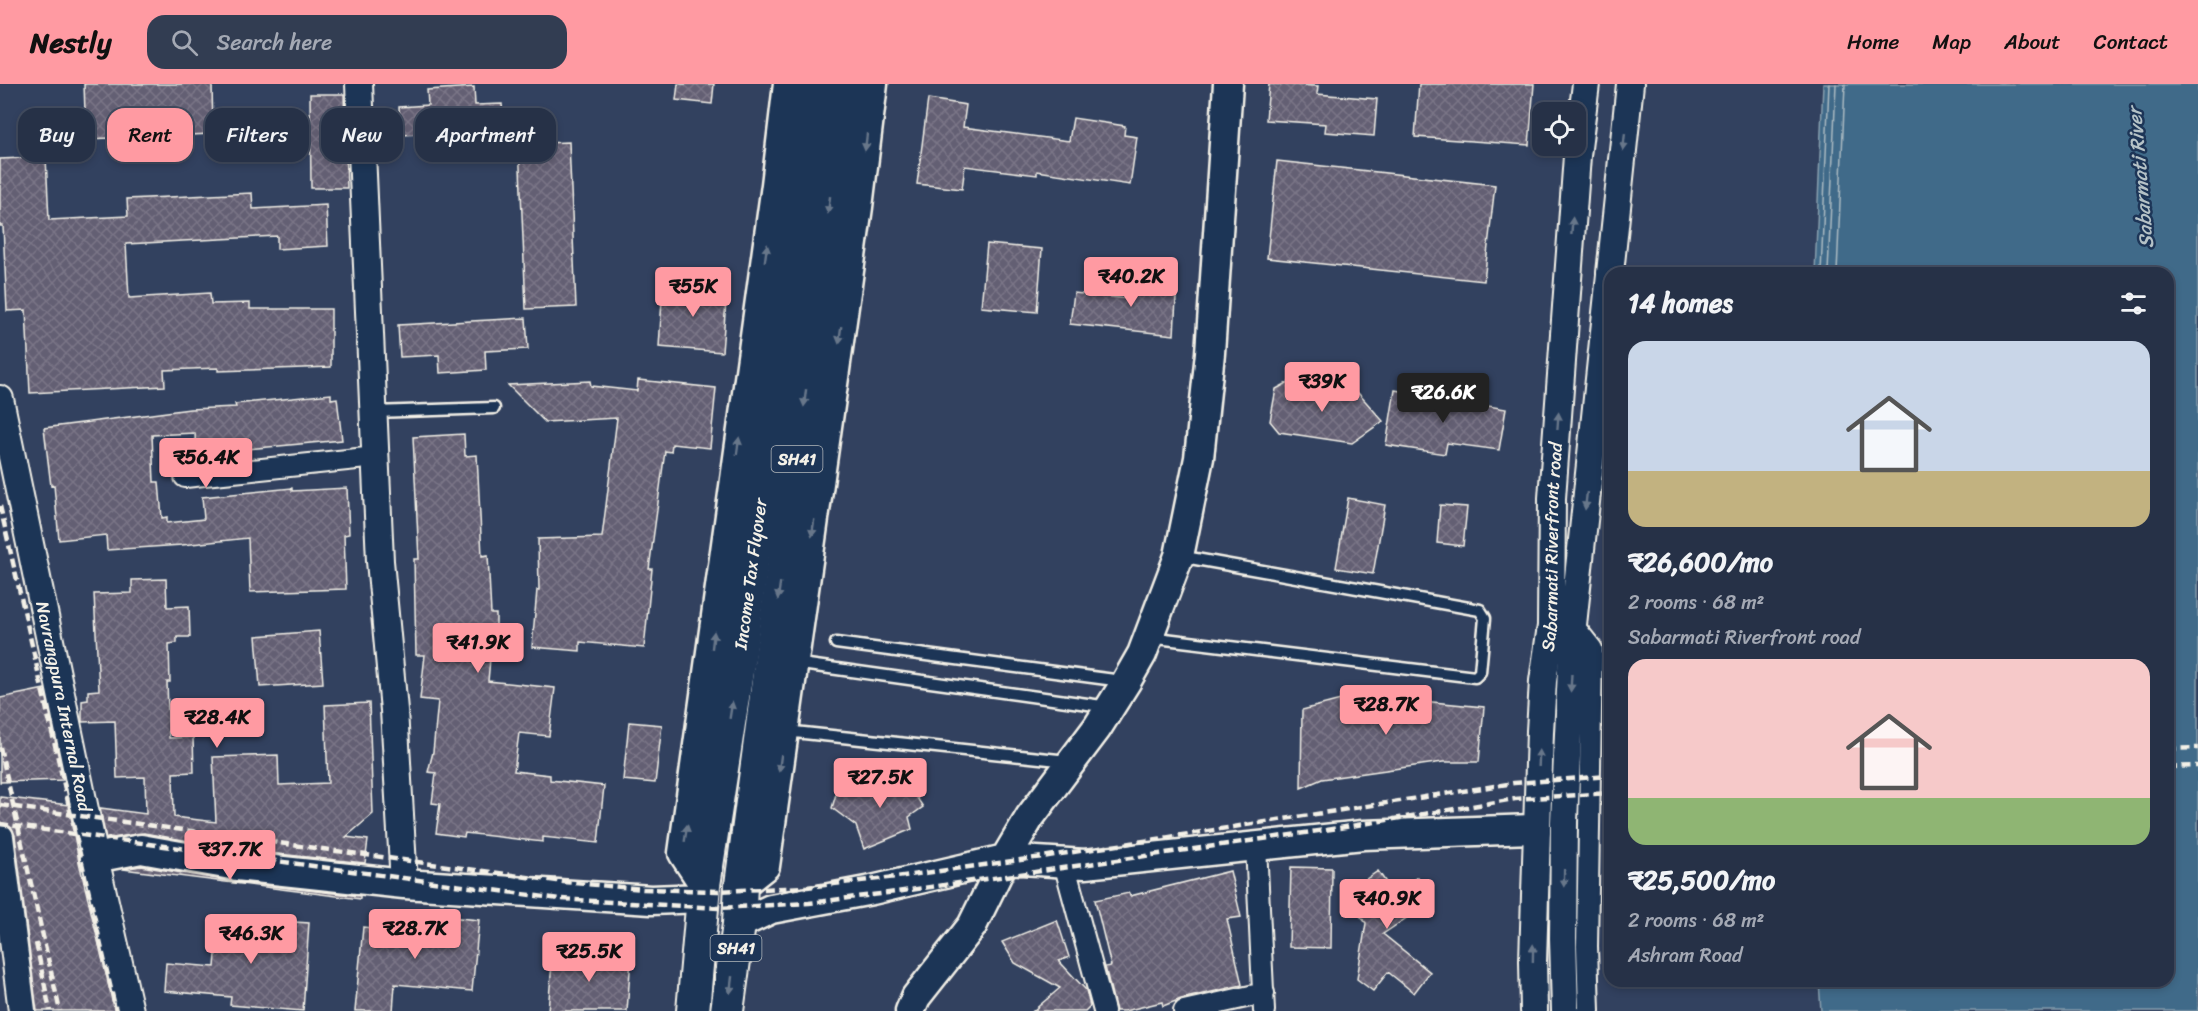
<!DOCTYPE html>
<meta charset="utf-8">
<style>
:root{--surface:#263147;--page:#323d52;--text:#f1f3f6;--muted:#a4a9b4;--line:#424c60;--accent:#ff9aa2}
body{margin:0;font-family:Sriracha,sans-serif;background:var(--page);color:var(--text);height:100vh;display:flex;flex-direction:column;font-size:22px;white-space:nowrap}
*{box-sizing:border-box;margin:0}
p{font-size:20px;color:var(--muted)}
.icon{flex:none;width:33px;height:33px;fill:none;stroke:currentColor;stroke-width:2;stroke-linecap:round;stroke-linejoin:round}
.map{position:relative;flex:1;overflow:hidden}
.drawer{position:absolute;left:1604px;top:183px;width:570px;height:720px;display:flex;flex-direction:column;background:var(--surface);border-radius:18px;box-shadow:0 3px 9px #0003,0 0 0 2px var(--line)}
.drawer>*{flex:none}
.top-card{position:absolute;left:18px;top:24px;width:570px;height:54px;display:flex;gap:12px}
.tools{position:absolute;left:1532px;top:18px;display:grid;gap:12px}
.tools a{display:grid;place-items:center;width:54px;height:54px;border-radius:12px;background:var(--surface);box-shadow:0 3px 9px #0003,0 0 0 2px var(--line);font-size:30px}
.price{position:absolute;translate:-50% -51px;padding:0 14px;border-radius:6px;background:var(--accent);color:#111;font-size:20px;line-height:39px;filter:drop-shadow(0 2px 3px #0008)}
.price::after{content:'';position:absolute;left:50%;top:36px;width:18px;height:14px;margin-left:-9px;background:inherit;clip-path:polygon(0 0,100% 0,50% 100%)}
.price.selected{background:#222;color:#fff}
ul{padding:0;list-style:none}
li{display:grid;align-content:center;gap:12px;height:318px;padding:0 24px}
li span{display:grid;place-items:center;height:186px;border-radius:18px;color:#555}
li>.icon{margin-inline-start:auto}
span .icon{width:108px;height:108px;fill:#fffc;stroke-width:1}
li b{font-size:26px}
h2{display:flex;justify-content:space-between;align-items:center;height:72px;padding:0 24px;font-size:26px}
.tag{padding:0 21px;border-radius:18px;background:var(--surface);box-shadow:0 3px 9px #0003,0 0 0 2px var(--line);font-size:21px;line-height:54px}
.tag.selected{background:var(--accent);color:#111}
header{display:flex;align-items:center;gap:36px;box-sizing:border-box;height:84px;padding:0 30px;background:var(--accent);color:#111}
header strong{font-size:28px}
nav{display:flex;gap:33px;margin-inline-start:auto;font-size:21px}
.search{width:420px;height:54px;background:var(--page);display:flex;align-items:center;gap:15px;box-sizing:border-box;padding:0 21px;border-radius:18px;color:var(--muted);font-size:22px}
.map>svg:first-child{display:block}
</style>
<header>
<strong>Nestly</strong>
<div class="search"><svg class="icon" aria-label="search" viewBox="0 0 24 24"><circle cx="10" cy="10" r="6"/><path d="M15 15l6 6"/></svg>Search here</div>
<nav><a>Home</a><a>Map</a><a>About</a><a>Contact</a></nav>
</header>
<div class="map">
<svg width="2198" height="927" viewBox="0 0 2198 927">
<defs>
<pattern id="building-cross-hatch" width="8" height="8" patternUnits="userSpaceOnUse" patternTransform="scale(1.5)"><rect width="8" height="8" fill="#635e73"/><path d="M0 0l8 8M0 8l8-8" fill="none" stroke="#7a7687"/></pattern>
</defs>
<rect width="100%" height="100%" fill="#32415f"/>
<filter id="ink" filterUnits="userSpaceOnUse"><feTurbulence type="fractalNoise" baseFrequency=".0167" numOctaves="2"/><feDisplacementMap in="SourceGraphic" scale="12" xChannelSelector="R" yChannelSelector="G"/><feConvolveMatrix kernelMatrix="1 2 1 2 8 2 1 2 1" color-interpolation-filters="sRGB"/></filter>
<g filter="url(#ink)">
<path fill="#416a89" stroke="#89a0af" stroke-width="1.5" d="M 1823,0 L 2198,0 L 2198,927 L 1821,927 L 1819,897 L 2168,897 L 2168,189 L 1815,189 Z"/>
<g fill="none" stroke-linecap="round" stroke-linejoin="round">
<path stroke="#acbbc2" stroke-width="1.5" d="M 1821,189 L 1829,0
M 1828,189 L 1836,0
M 1837,189 L 1845,0"/>
</g>
<path fill="url(#building-cross-hatch)" stroke="#f4f1e8" stroke-width="1.5" d="M 84,0 L 212,0 L 213,50 L 86,55 Z
M 678,0 L 714,0 L 712,20 L 676,16 Z
M 1269,0 L 1318,2 L 1317,10 L 1377,15 L 1374,52 L 1325,48 L 1326,40 L 1266,36 Z
M 1419,0 L 1534,0 L 1529,61 L 1415,53 Z
M 474,3 L 475,21 L 502,20 L 504,46 L 401,51 L 399,23 L 428,21 L 427,6 Z
M 310,10 L 344,10 L 347,104 L 311,104 Z
M 928,15 L 966,21 L 963,43 L 1069,57 L 1073,34 L 1125,42 L 1124,51 L 1137,53 L 1130,101 L 1037,87 L 1037,91 L 965,82 L 962,105 L 917,100 Z
M 569,58 L 576,223 L 526,225 L 519,60 Z
M 46,73 L 49,136 L 128,132 L 127,115 L 252,109 L 253,125 L 326,121 L 328,162 L 277,165 L 277,152 L 126,160 L 129,214 L 210,209 L 211,220 L 250,219 L 250,225 L 331,225 L 331,283 L 218,287 L 218,284 L 164,286 L 165,302 L 30,309 L 26,226 L 7,227 L 3,142 L 0,142 L 0,75 Z
M 1277,77 L 1495,101 L 1484,197 L 1267,174 Z
M 987,160 L 1042,165 L 1037,228 L 981,223 Z
M 1134,190 L 1177,196 L 1174,251 L 1070,240 L 1074,209 L 1130,215 Z
M 663,200 L 727,205 L 722,268 L 659,263 Z
M 526,234 L 528,265 L 485,267 L 486,286 L 440,289 L 439,271 L 400,273 L 398,241 Z
M 638,296 L 716,304 L 710,364 L 672,360 L 671,368 L 665,367 L 649,485 L 652,485 L 644,564 L 580,558 L 580,567 L 532,563 L 537,506 L 539,506 L 538,455 L 602,453 L 617,334 L 545,338 L 508,301 L 590,297 L 591,302 L 637,307 Z
M 1289,298 L 1358,309 L 1383,337 L 1352,359 L 1279,348 L 1270,337 L 1276,305 Z
M 1395,306 L 1506,325 L 1499,366 L 1447,359 L 1445,370 L 1386,361 Z
M 331,310 L 331,315 L 337,314 L 342,356 L 196,370 L 195,349 L 152,351 L 154,398 L 159,398 L 162,434 L 167,433 L 167,439 L 204,435 L 202,413 L 292,404 L 292,407 L 347,404 L 349,450 L 344,451 L 346,505 L 250,508 L 248,454 L 182,461 L 107,466 L 106,451 L 59,456 L 54,401 L 51,402 L 44,344 L 190,325 L 236,323 L 235,320 Z
M 464,350 L 465,372 L 477,371 L 482,472 L 488,471 L 491,530 L 496,530 L 496,563 L 491,564 L 488,597 L 555,604 L 549,652 L 519,649 L 514,687 L 550,691 L 550,696 L 604,702 L 598,759 L 543,753 L 543,758 L 465,749 L 464,753 L 436,749 L 440,720 L 432,719 L 436,689 L 428,688 L 433,668 L 438,617 L 420,615 L 425,571 L 416,571 L 414,475 L 419,475 L 413,353 Z
M 1348,414 L 1385,421 L 1373,490 L 1336,484 Z
M 1440,421 L 1467,423 L 1463,462 L 1437,459 Z
M 166,495 L 167,523 L 189,522 L 190,553 L 177,553 L 177,559 L 169,560 L 170,598 L 167,598 L 169,654 L 193,653 L 194,688 L 173,689 L 174,733 L 216,738 L 213,673 L 278,671 L 279,701 L 328,699 L 325,621 L 369,619 L 373,730 L 346,753 L 368,756 L 365,779 L 239,766 L 144,749 L 106,755 L 100,724 L 146,730 L 145,693 L 117,694 L 115,637 L 82,638 L 82,617 L 88,616 L 88,607 L 99,606 L 94,510 L 132,509 L 132,496 Z
M 319,547 L 323,599 L 260,603 L 256,552 Z
M 45,605 L 63,696 L 0,698 L 0,614 Z
M 1360,611 L 1484,623 L 1479,678 L 1443,678 L 1322,695 L 1301,704 L 1302,626 Z
M 629,638 L 662,641 L 655,699 L 623,696 Z
M 895,680 L 923,723 L 909,733 L 912,745 L 864,765 L 856,742 L 832,724 L 836,710 L 866,710 Z
M 0,713 L 69,721 L 79,778 L 115,927 L 37,927 L 15,751 L 12,744 L 0,738 Z
M 141,782 L 235,798 L 360,812 L 360,815 L 123,785 Z
M 1291,783 L 1332,784 L 1331,864 L 1289,863 Z
M 1230,787 L 1241,833 L 1227,835 L 1242,901 L 1181,915 L 1163,922 L 1162,918 L 1125,927 L 1116,927 L 1105,883 L 1111,882 L 1095,816 L 1129,809 L 1130,812 Z
M 1378,787 L 1394,810 L 1418,793 L 1433,816 L 1383,850 L 1430,888 L 1414,909 L 1388,888 L 1373,907 L 1357,895 L 1366,839 L 1343,811 Z
M 429,831 L 479,836 L 472,907 L 395,900 L 393,927 L 355,927 L 363,843 L 373,844 L 374,840 L 427,845 Z
M 219,833 L 309,839 L 303,927 L 230,921 L 231,913 L 164,907 L 166,879 L 215,883 Z
M 1057,836 L 1069,873 L 1059,877 L 1086,906 L 1090,922 L 1085,927 L 1033,927 L 1060,904 L 1015,879 L 1002,858 Z
M 553,867 L 631,874 L 627,927 L 548,927 Z"/>
<g fill="none" stroke-linecap="round" stroke-linejoin="round">
<g stroke="#f4f1e8" stroke-width="15">
<path id="service" d="M 374,328 L 494,324
M 1149,553 L 1475,593 L 1480,588 L 1485,534 L 1480,526 L 1179,472
M 836,559 L 1122,597
M 794,579 L 1109,623
M 785,647 L 1068,677"/>
</g>
<g stroke="#f4f1e8" stroke-width="24">
<path id="minor" d="M 185,393 L 376,373
M 1573,541 L 1592,565 L 1587,862 L 1589,927
M 1256,762 L 1264,927
M 1064,779 L 1104,927
M 1184,927 L 1264,909"/>
</g>
<g stroke="#f4f1e8" stroke-width="30">
<g id="tertiary">
<path d="M 359,0 L 380,477 L 394,626 L 404,800"/>
<path d="M 1610,189 L 1630,0"/>
<path id="s1" d="M 0,315 L 95,774 L 130,927"/>
<path d="M 0,753 L 22,927"/>
<path id="s2" d="M 1534,927 L 1533,877 L 1540,647 L 1543,597 L 1551,542 L 1552,414 L 1577,72 L 1586,0"/>
<path d="M 1565,927 L 1563,854 L 1564,738 L 1573,541 L 1610,191"/>
</g>
</g>
<g stroke="#f4f1e8" stroke-width="33">
<path id="secondary" d="M 95,774 L 141,765 L 237,782 L 404,800 L 651,816 L 702,814
M 704,801 L 683,769 L 776,101 L 788,0
M 741,801 L 765,782 L 858,123 L 873,0
M 739,840 L 771,825 L 872,806 L 1005,775 L 1085,780 L 1363,751 L 1536,745
M 910,927 L 916,913 L 972,842 L 1005,775 L 1030,733 L 1097,644 L 1126,598 L 1142,570 L 1179,472 L 1199,374 L 1210,269 L 1228,0"/>
</g>
<g stroke="#f4f1e8" stroke-width="36">
<g id="primary">
<path id="s3" d="M 693,927 L 704,801 L 740,568 L 788,212 L 813,0"/>
<path d="M 727,927 L 739,840 L 741,801 L 803,332 L 844,0"/>
</g>
</g>
<use href="#service" stroke="#1d3557" stroke-width="10"/>
<use href="#minor" stroke="#1d3557" stroke-width="20"/>
<use href="#tertiary" stroke="#1d3557" stroke-width="26"/>
<use href="#secondary" stroke="#1d3557" stroke-width="28"/>
<use href="#primary" stroke="#1d3557" stroke-width="32"/>
<path stroke="#f4f1e8" stroke-width="4.5" stroke-dasharray="9 4.5" stroke-linecap="butt" d="M 0,422 L 116,927
M 0,663 L 60,927
M 2168,665 L 2198,664
M 2168,683 L 2198,682
M 0,721 L 564,798 L 643,805 L 718,807 L 807,803 L 896,793 L 1042,773 L 1514,699 L 1610,692
M 0,740 L 560,815 L 718,824 L 809,819 L 896,808 L 1339,744 L 1515,715 L 1610,709
M 36,859 L 50,927"/>
</g>
<defs><path id="oneway-solid" d="M-6-.8H1V-3.2L6.5 0L1 3.2V.8H-6Z" transform="scale(1.5)"/></defs>
<g fill="#68778a">
<use href="#oneway-solid" transform="translate(866 58) rotate(97)"/>
<use href="#oneway-solid" transform="translate(1624 58) rotate(96)"/>
<use href="#oneway-solid" transform="translate(829 121) rotate(97)"/>
<use href="#oneway-solid" transform="translate(1572 142) rotate(-86)"/>
<use href="#oneway-solid" transform="translate(766 169) rotate(-82)"/>
<use href="#oneway-solid" transform="translate(840 251) rotate(98)"/>
<use href="#oneway-solid" transform="translate(805 314) rotate(97)"/>
<use href="#oneway-solid" transform="translate(1558 337) rotate(-86)"/>
<use href="#oneway-solid" transform="translate(738 362) rotate(-82)"/>
<use href="#oneway-solid" transform="translate(1586 417) rotate(96)"/>
<use href="#oneway-solid" transform="translate(813 444) rotate(98)"/>
<use href="#oneway-solid" transform="translate(779 507) rotate(98)"/>
<use href="#oneway-solid" transform="translate(713 556) rotate(-83)"/>
<use href="#oneway-solid" transform="translate(1571 599) rotate(93)"/>
<use href="#oneway-solid" transform="translate(731 626) rotate(-81)"/>
<use href="#oneway-solid" transform="translate(1539 674) rotate(-88)"/>
<use href="#oneway-solid" transform="translate(780 679) rotate(98)"/>
<use href="#oneway-solid" transform="translate(686 749) rotate(-81)"/>
<use href="#oneway-solid" transform="translate(1564 794) rotate(91)"/>
<use href="#oneway-solid" transform="translate(1533 869) rotate(-89)"/>
<use href="#oneway-solid" transform="translate(731 901) rotate(97)"/>
</g>
</g>
<g text-anchor="middle" stroke-width="5" stroke-linejoin="round" paint-order="stroke">
<g fill="#1d3557" stroke="#b4b9bc" stroke-width="1.5">
<rect x="771.5" y="362" width="51" height="26" rx="4.5"/>
<rect x="710.5" y="851" width="51" height="26" rx="4.5"/>
</g>
<g font-size="16" font-weight="bold" fill="#f4f1e8">
<text x="797" y="381">SH41</text>
<text x="736" y="870">SH41</text>
</g>
<g font-size="18" fill="#f4f1e8" stroke="#1d3557">
<text dy="6" stroke="none"><textPath href="#s2" startOffset="465">Sabarmati Riverfront road</textPath></text>
<text dy="6" stroke="none"><textPath href="#s3" startOffset="441">Income Tax Flyover</textPath></text>
<text dy="6" stroke="none"><textPath href="#s1" startOffset="314">Navrangpura Internal Road</textPath></text>
</g>
<g font-size="20" font-style="italic" fill="#b5c2c7" stroke="#1d3557">
<text transform="translate(2140 94) rotate(-95)" y="7">Sabarmati River</text>
</g>
</g>
</svg>
<div class="tools">
<a><svg class="icon" aria-label="locate" viewBox="0 0 24 24"><circle cx="12" cy="12" r="6"/><path d="M12 2v4M12 18v4M2 12h4M18 12h4"/></svg></a>
</div>
<b class="price" style="left:1131px;top:224px">₹40.2K</b>
<b class="price" style="left:693px;top:234px">₹55K</b>
<b class="price" style="left:1322px;top:329px">₹39K</b>
<b class="price selected" style="left:1443px;top:340px">₹26.6K</b>
<b class="price" style="left:206px;top:405px">₹56.4K</b>
<b class="price" style="left:478px;top:590px">₹41.9K</b>
<b class="price" style="left:1386px;top:652px">₹28.7K</b>
<b class="price" style="left:217px;top:665px">₹28.4K</b>
<b class="price" style="left:880px;top:725px">₹27.5K</b>
<b class="price" style="left:230px;top:797px">₹37.7K</b>
<b class="price" style="left:1387px;top:846px">₹40.9K</b>
<b class="price" style="left:415px;top:876px">₹28.7K</b>
<b class="price" style="left:251px;top:881px">₹46.3K</b>
<b class="price" style="left:589px;top:899px">₹25.5K</b>
<div class="top-card">
<a class="tag">Buy</a>
<a class="tag selected">Rent</a>
<a class="tag">Filters</a>
<a class="tag">New</a>
<a class="tag">Apartment</a>
</div>
<section class="drawer">
<h2>14 homes<svg class="icon" aria-label="filters" viewBox="0 0 24 24"><path d="M4 7h16M4 17h16"/><circle cx="9" cy="7" r="2"/><circle cx="15" cy="17" r="2"/></svg></h2>
<ul>
<li><span style="background:linear-gradient(#c9d6e8 70%,#c2b280 0)"><svg class="icon" aria-label="home" viewBox="0 0 24 24"><path d="M3 11l9-7 9 7M6 9v11h12V9"/></svg></span><div><b>₹26,600/mo</b><p>2 rooms · 68 m²</p><p>Sabarmati Riverfront road</p></div></li>
<li><span style="background:linear-gradient(#f6c9c9 75%,#8fb573 0)"><svg class="icon" aria-label="home" viewBox="0 0 24 24"><path d="M3 11l9-7 9 7M6 9v11h12V9"/></svg></span><div><b>₹25,500/mo</b><p>2 rooms · 68 m²</p><p>Ashram Road</p></div></li>
</ul>
</section>
</div>
